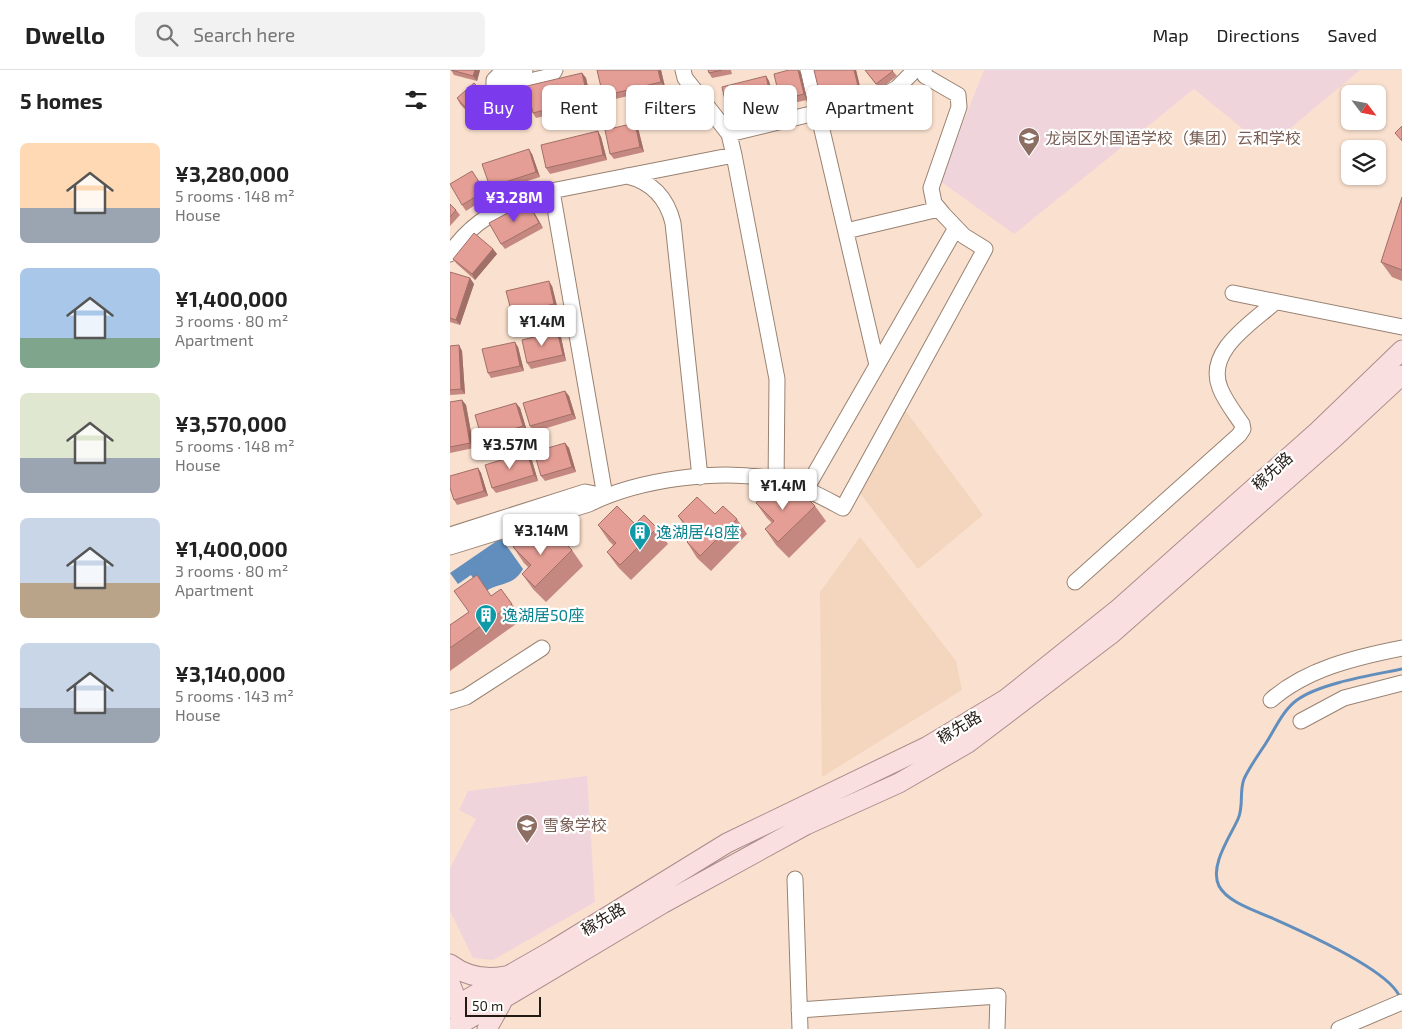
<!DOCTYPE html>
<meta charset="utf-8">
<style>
:root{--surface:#fff;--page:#f2f2f2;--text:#222;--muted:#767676;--line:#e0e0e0;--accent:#7c3aed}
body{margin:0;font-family:"Exo 2","Noto Sans SC",sans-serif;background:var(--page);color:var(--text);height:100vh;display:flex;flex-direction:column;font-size:19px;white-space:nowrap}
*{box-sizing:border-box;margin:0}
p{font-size:16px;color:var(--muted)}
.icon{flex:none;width:28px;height:28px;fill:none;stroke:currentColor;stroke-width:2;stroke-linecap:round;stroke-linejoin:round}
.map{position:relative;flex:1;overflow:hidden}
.sheet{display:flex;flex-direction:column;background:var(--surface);width:450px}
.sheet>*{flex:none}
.hud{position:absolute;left:15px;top:15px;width:475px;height:45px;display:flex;gap:10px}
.needle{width:32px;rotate:122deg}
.buttons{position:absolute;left:891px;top:15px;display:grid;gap:10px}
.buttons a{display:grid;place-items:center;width:45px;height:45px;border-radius:8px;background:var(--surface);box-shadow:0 1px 4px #0004;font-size:25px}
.scale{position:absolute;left:15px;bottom:12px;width:76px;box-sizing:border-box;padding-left:5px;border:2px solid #231a14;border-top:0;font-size:14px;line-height:18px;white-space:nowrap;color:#231a14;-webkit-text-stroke:4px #fff;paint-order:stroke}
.price{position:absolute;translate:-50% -42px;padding:0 11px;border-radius:5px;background:#fff;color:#222;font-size:16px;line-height:32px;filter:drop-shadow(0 1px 2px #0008)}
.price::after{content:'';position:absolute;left:50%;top:30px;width:15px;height:11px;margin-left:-8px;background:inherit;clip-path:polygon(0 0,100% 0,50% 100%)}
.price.active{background:var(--accent);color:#fff}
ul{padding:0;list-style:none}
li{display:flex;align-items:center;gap:15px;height:125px;padding:0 20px}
li span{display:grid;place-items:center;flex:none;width:140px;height:100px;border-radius:8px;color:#555}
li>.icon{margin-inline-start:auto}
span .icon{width:60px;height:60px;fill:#fffc;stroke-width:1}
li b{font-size:21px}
h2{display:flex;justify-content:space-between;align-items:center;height:60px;padding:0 20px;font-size:21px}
.pill{padding:0 18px;border-radius:8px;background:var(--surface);box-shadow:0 1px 4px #0004;font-size:18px;line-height:45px}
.pill.active{background:var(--accent);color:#fff}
header{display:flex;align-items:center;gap:30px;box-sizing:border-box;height:70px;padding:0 25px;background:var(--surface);border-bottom:1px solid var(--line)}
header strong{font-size:24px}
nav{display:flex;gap:28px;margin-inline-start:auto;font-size:18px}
.search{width:350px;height:45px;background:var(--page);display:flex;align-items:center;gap:12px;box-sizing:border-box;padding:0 18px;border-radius:8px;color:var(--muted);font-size:19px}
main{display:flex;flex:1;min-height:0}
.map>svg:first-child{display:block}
</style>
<header>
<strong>Dwello</strong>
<div class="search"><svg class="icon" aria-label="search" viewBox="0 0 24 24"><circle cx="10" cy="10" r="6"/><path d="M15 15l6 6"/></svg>Search here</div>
<nav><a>Map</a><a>Directions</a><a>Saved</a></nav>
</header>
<main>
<section class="sheet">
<h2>5 homes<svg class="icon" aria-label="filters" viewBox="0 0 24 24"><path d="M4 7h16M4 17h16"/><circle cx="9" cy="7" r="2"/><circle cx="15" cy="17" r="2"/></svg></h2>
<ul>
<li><span style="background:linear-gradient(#ffd9b3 65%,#9aa5b1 0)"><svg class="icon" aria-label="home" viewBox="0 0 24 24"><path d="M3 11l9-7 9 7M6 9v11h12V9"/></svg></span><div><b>¥3,280,000</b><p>5 rooms · 148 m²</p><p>House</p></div></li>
<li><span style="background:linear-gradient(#a9c7e8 70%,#7fa58c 0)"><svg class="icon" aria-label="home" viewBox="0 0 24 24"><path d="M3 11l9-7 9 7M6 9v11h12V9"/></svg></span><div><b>¥1,400,000</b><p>3 rooms · 80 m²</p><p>Apartment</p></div></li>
<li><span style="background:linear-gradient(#dfe7d0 65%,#9aa5b1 0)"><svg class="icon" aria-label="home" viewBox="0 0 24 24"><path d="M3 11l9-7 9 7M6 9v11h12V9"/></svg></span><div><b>¥3,570,000</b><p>5 rooms · 148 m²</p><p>House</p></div></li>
<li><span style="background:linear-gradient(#c9d6e8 65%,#b9a48a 0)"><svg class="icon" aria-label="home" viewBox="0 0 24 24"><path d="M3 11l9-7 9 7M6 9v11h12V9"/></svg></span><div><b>¥1,400,000</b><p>3 rooms · 80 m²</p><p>Apartment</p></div></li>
<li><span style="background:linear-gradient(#c9d6e8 65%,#9aa5b1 0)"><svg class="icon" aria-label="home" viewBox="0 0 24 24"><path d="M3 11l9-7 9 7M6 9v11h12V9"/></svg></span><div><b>¥3,140,000</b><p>5 rooms · 143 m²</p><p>House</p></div></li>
</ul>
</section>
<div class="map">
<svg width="952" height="959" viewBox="0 0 952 959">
<rect width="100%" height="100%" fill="#fae1cf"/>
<path fill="#f4d5be" d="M 455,340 L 533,445 L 468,499 L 410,423 Z
M 410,467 L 506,591 L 512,620 L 372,707 L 370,522 Z"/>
<path fill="#efd5db" d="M 534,0 L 910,0 L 836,62 L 799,64 L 744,19 L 564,164 L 490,111 Z
M 137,706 L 145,832 L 43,890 L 23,888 L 0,841 L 0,798 L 26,749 L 9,740 L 18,721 Z"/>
<path fill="#618ebd" d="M 51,468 L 73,499 C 63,517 48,512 33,523 L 21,505 L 8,514 L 0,503 Z"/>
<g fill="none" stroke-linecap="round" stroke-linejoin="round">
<path stroke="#618ebd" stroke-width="3" d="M 950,928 C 942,901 851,861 824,849 C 807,841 778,833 769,816 C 759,796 780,767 788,749 C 794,736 789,722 794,709 C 800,696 809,684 816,673 C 825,659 833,640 847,630 C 870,613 923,605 952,599"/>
<g stroke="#998272" stroke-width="17">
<path id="minor" d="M 75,0 L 48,6 L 44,10 L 44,15 L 51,18 L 101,6 L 105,0
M 233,0 L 235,8 L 279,64 L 284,85 L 327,309 L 326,418
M 358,0 L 427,295
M 279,64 L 430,27 L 447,18 L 465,0
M 177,106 C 202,112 217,128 223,153 L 250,407
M 102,121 L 155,426
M 396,161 L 489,139
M 0,184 C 21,151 55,134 91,123 L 284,85
M 783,223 L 952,257
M 356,419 L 506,158
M 0,465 L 135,422 L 155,426
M 0,477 L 139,434 C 189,409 271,398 327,410 C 351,415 372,427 393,438 L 535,179 L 514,166 L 493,144 L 484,133 L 481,118 L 509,37 L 508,25 L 475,6 L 474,0
M 625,512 L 789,365 L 793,359 L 792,354 C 784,342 775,331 770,318 C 755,281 802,253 824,233
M 821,630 C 856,599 906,587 952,578
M 0,632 L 16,627 L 92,578
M 851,651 L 894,628 L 952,613
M 345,809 L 350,959
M 349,940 L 548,926 L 547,959
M 889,959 L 952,932"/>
</g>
<g stroke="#ac8c8c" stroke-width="21">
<path id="major" d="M 0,894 C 16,906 35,910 55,906
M 0,913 L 12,944
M 0,939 L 103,880 L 277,773 L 478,676 L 556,629 L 667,540 L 868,361 L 952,280
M 2,959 L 212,834 L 356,755 L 449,713 L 518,673 L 660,565 L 884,368 L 952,305
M 37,959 L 52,932"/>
</g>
<use href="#minor" stroke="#fff" stroke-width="15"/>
<use href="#major" stroke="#f9dfe0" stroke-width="19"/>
</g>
<path fill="#c58880" d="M 1,0 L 30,0 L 27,11 L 4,5 Z
M 147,0 L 211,0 L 215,17 L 157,31 L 153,26 Z
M 258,0 L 281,0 L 282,4 L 262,8 L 259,3 Z
M 364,0 L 406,0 L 411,21 L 374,30 L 370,25 Z
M 415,0 L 442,0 L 447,6 L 430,19 Z
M 132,3 L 136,8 L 142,35 L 86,48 L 83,43 Z
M 351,3 L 357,30 L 333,35 L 330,30 Z
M 316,6 L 319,11 L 326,38 L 281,48 L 278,43 Z
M 64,24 L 68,30 L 73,52 L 52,57 L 49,52 Z
M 7,28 L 38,28 L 42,34 L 25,50 L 10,34 Z
M 185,53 L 188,58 L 194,82 L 164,89 L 160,84 Z
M 148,61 L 151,67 L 157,90 L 100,104 L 96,98 Z
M 82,84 L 90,107 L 43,122 L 40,117 Z
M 22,101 L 38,127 L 16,141 L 12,135 Z
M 952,127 L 952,211 L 942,207 L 931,192 Z
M 0,134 L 6,140 L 10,145 L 0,156 Z
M 81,137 L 93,158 L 55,179 L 51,174 Z
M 43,179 L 47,184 L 25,210 L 7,194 L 3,189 Z
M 0,202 L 20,208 L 24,214 L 10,255 L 0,252 Z
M 102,216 L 108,240 L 65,250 L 62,244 Z
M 111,267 L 116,291 L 81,299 L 77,293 Z
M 9,275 L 12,281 L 15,324 L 0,325 L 0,276 Z
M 68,277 L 74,301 L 41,308 L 38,303 Z
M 115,321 L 119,326 L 126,349 L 84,362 L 80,356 Z
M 12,330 L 16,335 L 24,378 L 0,383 L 0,332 Z
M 66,333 L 70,338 L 77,361 L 35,374 L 32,369 Z
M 115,373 L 119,378 L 126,402 L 95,411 L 91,406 Z
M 77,382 L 81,387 L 88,411 L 46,423 L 42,418 Z
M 28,398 L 31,403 L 38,426 L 7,435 L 4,430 Z
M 343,431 L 365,436 L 376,451 L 339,488 L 326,475 L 315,459 L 322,453 L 317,448 L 306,433 Z
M 265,444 L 287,449 L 297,464 L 261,501 L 247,488 L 237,472 L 243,466 L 238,461 L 228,446 Z
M 185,454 L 207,458 L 218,474 L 181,510 L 168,497 L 157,482 L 163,475 L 159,471 L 148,455 Z
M 100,476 L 122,480 L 133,496 L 96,532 L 83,519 L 72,504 L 78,497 L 74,493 L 63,477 Z
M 41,526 L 62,534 L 73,549 L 0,601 L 0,555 Z"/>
<path fill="#a06f68" d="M 25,0 L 30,0 L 27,11 L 23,6 Z
M 208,0 L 211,0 L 215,17 L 211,12 Z
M 348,0 L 349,0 L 351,3 L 357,30 L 354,24 Z
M 404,0 L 406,0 L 411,21 L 408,16 Z
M 132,3 L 136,8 L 142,35 L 138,29 Z
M 316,6 L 319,11 L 326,38 L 322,32 Z
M 64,24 L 68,30 L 73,52 L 70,47 Z
M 185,53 L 188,58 L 194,82 L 190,77 Z
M 148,61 L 151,67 L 157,90 L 153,85 Z
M 79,79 L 82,84 L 90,107 L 86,102 Z
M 78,132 L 81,137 L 93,158 L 89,153 Z
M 43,179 L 47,184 L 25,210 L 22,204 Z
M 20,208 L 24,214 L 10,255 L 6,250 Z
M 99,211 L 102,216 L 108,240 L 104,234 Z
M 107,261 L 111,267 L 116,291 L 113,285 Z
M 65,272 L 68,277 L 74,301 L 70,296 Z
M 9,275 L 12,281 L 15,324 L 11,319 Z
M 115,321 L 119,326 L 126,349 L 122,344 Z
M 12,330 L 16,335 L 24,378 L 20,373 Z
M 66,333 L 70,338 L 77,361 L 73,356 Z
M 115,373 L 119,378 L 126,402 L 122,397 Z
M 77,382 L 81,387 L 88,411 L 84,405 Z
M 28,398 L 31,403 L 38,426 L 34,421 Z"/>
<path fill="#e59e95" stroke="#a06f68" d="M 1,0 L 25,0 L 23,6 Z
M 147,0 L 208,0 L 211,12 L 153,26 Z
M 258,0 L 272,0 L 259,3 Z
M 339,0 L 348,0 L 354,24 L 330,30 L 324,4 Z
M 364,0 L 404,0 L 408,16 L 370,25 Z
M 415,0 L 442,0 L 443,1 L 426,14 Z
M 132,3 L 138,29 L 83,43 L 77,16 Z
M 316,6 L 322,32 L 278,43 L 272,17 Z
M 24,13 L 38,28 L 21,44 L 7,28 Z
M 64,24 L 70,47 L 49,52 L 43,29 Z
M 185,53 L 190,77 L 160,84 L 155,60 Z
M 952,56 L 952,71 L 945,63 Z
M 148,61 L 153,85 L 96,98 L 91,75 Z
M 79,79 L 86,102 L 40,117 L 32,94 Z
M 22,101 L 35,121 L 12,135 L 0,114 Z
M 952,127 L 952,200 L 931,192 Z
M 78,132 L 89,153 L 51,174 L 39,153 Z
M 0,134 L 6,140 L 0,147 Z
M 24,163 L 43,179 L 22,204 L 3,189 Z
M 0,202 L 20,208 L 6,250 L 0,248 Z
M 99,211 L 104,234 L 62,244 L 56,221 Z
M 107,261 L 113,285 L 77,293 L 72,270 Z
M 65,272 L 70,296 L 38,303 L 32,279 Z
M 9,275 L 11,319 L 0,320 L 0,276 Z
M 115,321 L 122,344 L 80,356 L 73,333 Z
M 12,330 L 20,373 L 0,377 L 0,332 Z
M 66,333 L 73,356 L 32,369 L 25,345 Z
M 115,373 L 122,397 L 91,406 L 84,382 Z
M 77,382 L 84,405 L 42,418 L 35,395 Z
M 28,398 L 34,421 L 4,430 L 0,418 L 0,406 Z
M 325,413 L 343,431 L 352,423 L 365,436 L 328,472 L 315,459 L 324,451 L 306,433 Z
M 247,427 L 265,444 L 273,436 L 287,449 L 250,486 L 237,472 L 245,464 L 228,446 Z
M 167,436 L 185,454 L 194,445 L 207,458 L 170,495 L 157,482 L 166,473 L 148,455 Z
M 82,458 L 100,476 L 109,467 L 122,480 L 85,517 L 72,504 L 81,495 L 63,477 Z
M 27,505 L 41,526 L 51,519 L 62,534 L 0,578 L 0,555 L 19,542 L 4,521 Z"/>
<defs>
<g id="school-pin" transform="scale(1.125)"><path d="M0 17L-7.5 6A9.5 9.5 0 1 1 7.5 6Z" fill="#8d6e63" stroke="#fff"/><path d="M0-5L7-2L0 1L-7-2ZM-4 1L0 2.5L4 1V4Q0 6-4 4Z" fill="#fff"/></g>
<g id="building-pin" transform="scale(1.125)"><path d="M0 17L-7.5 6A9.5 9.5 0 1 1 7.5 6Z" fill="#0f9aa8" stroke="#fff"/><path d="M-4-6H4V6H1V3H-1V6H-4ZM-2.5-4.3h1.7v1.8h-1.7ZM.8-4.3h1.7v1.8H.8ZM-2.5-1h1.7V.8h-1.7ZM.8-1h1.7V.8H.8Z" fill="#fff"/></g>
</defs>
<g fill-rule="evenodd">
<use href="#school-pin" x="579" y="68"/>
<use href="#building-pin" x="190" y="462"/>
<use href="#building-pin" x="36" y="545"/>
<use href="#school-pin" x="77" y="755"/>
</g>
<g text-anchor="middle" stroke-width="4.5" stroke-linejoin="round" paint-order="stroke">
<g font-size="16" fill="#785e54" stroke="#fff" text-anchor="start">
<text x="595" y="74">龙岗区外国语学校（集团）云和学校</text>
<text x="93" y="761">雪象学校</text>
</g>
<g font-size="16" fill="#231a14" stroke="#fff">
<text transform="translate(822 401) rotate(-42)" y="6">稼先路</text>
<text transform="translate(509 657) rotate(-31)" y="6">稼先路</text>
<text transform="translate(153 849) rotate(-31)" y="6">稼先路</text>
</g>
<g font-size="16" fill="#0d838f" stroke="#fff" text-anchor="start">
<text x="206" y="468">逸湖居48座</text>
<text x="52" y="551">逸湖居50座</text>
</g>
</g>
</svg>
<div class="buttons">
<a><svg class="needle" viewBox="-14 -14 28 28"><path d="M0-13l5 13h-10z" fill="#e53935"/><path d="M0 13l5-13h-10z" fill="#767676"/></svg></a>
<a><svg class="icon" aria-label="layers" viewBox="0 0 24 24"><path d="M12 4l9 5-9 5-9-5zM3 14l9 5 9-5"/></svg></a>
</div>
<div class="scale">50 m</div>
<b class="price active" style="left:64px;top:153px">¥3.28M</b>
<b class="price" style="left:92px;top:277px">¥1.4M</b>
<b class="price" style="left:60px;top:400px">¥3.57M</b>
<b class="price" style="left:333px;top:441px">¥1.4M</b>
<b class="price" style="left:91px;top:486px">¥3.14M</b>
<div class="hud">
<a class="pill active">Buy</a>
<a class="pill">Rent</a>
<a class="pill">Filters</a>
<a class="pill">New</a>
<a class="pill">Apartment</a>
</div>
</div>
</main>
